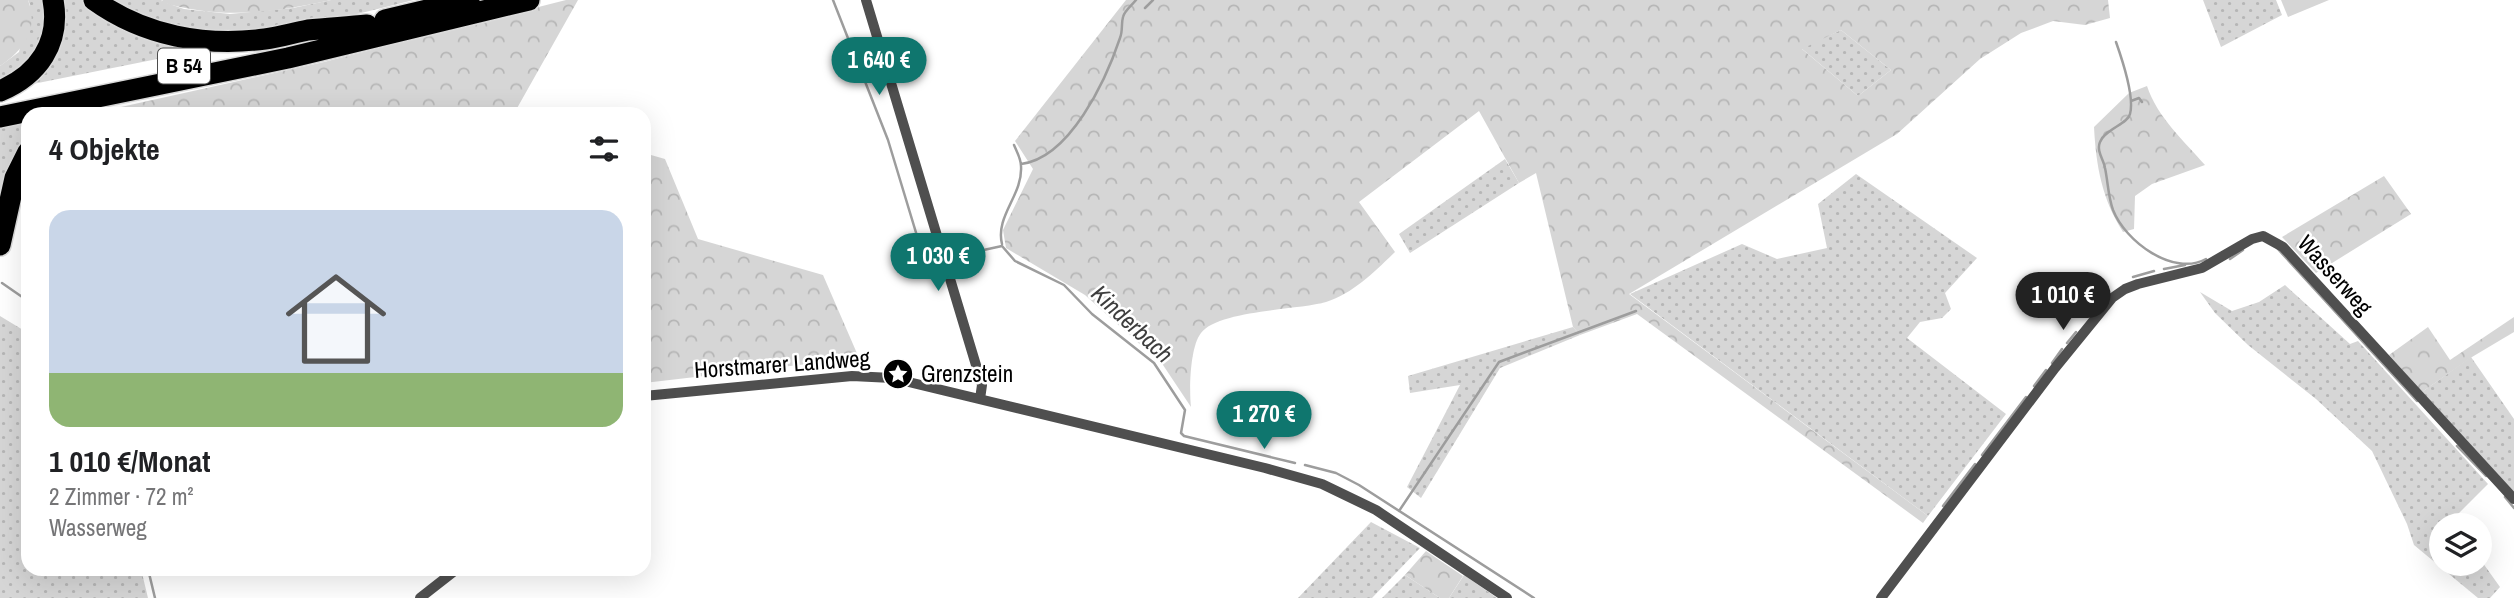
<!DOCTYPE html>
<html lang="de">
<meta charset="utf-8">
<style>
:root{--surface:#fff;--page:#f6f6f6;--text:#202124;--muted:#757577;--line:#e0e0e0;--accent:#0f766e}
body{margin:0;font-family:"Archivo Narrow",sans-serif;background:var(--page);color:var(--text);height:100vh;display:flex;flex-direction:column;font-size:26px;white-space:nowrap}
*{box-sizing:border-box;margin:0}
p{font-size:23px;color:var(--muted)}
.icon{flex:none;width:38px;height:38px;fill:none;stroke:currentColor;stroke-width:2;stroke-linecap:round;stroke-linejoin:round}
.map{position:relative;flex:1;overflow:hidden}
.drawer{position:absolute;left:21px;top:107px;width:630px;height:469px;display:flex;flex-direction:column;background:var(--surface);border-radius:21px;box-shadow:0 7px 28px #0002}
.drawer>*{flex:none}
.buttons{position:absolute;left:2429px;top:513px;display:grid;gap:14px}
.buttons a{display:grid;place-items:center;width:63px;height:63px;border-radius:50%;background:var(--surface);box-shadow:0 7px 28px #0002;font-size:35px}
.price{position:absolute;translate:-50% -60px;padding:0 16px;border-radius:24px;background:var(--accent);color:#fff;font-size:23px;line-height:46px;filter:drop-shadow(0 2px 4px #0008)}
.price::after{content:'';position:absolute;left:50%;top:42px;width:21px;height:16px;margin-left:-10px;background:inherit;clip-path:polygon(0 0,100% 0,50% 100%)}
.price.on{background:#222;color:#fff}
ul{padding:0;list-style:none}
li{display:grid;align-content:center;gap:14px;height:371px;padding:0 28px}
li+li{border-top:2px solid var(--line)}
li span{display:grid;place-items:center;height:217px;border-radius:21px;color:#555}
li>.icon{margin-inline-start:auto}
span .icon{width:126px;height:126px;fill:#fffc;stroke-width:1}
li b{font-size:30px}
h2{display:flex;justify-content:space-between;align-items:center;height:84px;padding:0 28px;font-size:30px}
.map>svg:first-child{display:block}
</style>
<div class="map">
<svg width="2514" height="598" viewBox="0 0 2514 598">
<defs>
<pattern id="grass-dots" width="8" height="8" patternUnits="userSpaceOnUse" patternTransform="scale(1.75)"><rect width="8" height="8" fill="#d6d6d6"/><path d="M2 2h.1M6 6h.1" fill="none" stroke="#b6b6b6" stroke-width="1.8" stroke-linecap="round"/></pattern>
<pattern id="forest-crowns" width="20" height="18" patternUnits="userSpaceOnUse" patternTransform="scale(1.75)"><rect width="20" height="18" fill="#d6d6d6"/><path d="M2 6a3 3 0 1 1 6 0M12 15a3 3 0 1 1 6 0" fill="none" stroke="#b6b6b6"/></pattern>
</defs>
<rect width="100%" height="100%" fill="#fff"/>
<path fill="url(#grass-dots)" d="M 28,0 L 47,0 L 48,12 L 38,52 L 0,84 L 0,66 L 19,52 L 30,5 Z
M 58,0 L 87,0 L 207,49 L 28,85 Z
M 108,0 L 163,0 L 161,1 L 184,9 L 230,14 L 293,8 L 331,0 L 414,0 L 345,17 L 230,36 L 151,23 Z
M 2203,0 L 2276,0 L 2282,15 L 2221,47 Z
M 1841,30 L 1891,70 L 1858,96 L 1801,48 Z
M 28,123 L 28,142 L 19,155 L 0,202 L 0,128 Z
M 1505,159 L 1519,183 L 1410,253 L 1399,234 Z
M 1856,174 L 1977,258 L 1945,293 L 1951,309 L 1942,318 L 1920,322 L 1907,338 L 2006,414 L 1928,516 L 1630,294 L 1742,244 L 1777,259 L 1827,248 L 1818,204 Z
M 2285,285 L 2350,344 L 2358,341 L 2488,484 L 2452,520 L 2455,525 L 2441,525 L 2441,564 L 2480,564 L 2480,559 L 2500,587 L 2490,598 L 2478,598 L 2414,545 L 2407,524 L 2372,451 L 2316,399 L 2248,345 L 2215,313 L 2200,292 L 2232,311 L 2259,302 Z
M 0,316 L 28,333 L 28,569 L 141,569 L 148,598 L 0,598 Z
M 1573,327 L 1580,335 L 1500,368 L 1421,498 L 1407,487 L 1460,385 L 1410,393 L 1408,376 Z
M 2471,357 L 2514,419 L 2514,492 L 2422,392 Z
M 1371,522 L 1420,548 L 1372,598 L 1298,598 Z
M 1405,575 L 1440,598 L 1382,598 Z
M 1464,575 L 1497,598 L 1449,598 Z"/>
<path fill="url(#forest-crowns)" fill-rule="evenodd" d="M 0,0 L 28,0 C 39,29 24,50 0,66 Z
M 163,0 L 331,0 C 271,13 221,20 161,2 Z
M 566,0 L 578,0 L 516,110 L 526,114 L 127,114 L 121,107 L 324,62 Z
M 1126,0 L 2108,0 L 2110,18 L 2085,25 L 2053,21 L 2021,33 L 1980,59 L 1897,134 L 1629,294 L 1928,516 L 1923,523 L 1637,314 L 1580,335 L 1573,327 L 1536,173 L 1519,183 L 1479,111 L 1359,202 L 1395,252 C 1374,272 1354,293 1326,302 C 1299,310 1218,310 1201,333 C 1190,347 1189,389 1191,407 L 1163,365 L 1085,295 L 1006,248 L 1003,230 L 1033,169 L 1015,141 ZM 1841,30 L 1891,70 L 1858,96 L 1802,49 Z
M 2147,86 C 2157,117 2185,142 2205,165 L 2152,184 L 2135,196 L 2134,229 L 2123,232 C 2102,199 2096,166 2094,127 L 2129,93 Z
M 644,153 L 665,159 L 698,239 L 823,275 L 859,358 L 644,383 Z
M 2384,176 L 2411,214 L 2316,273 L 2282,237 Z
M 2514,317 L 2514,332 L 2472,357 L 2422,392 L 2389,355 L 2428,327 L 2450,360 Z
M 1426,551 L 1463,576 L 1449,598 L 1440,598 L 1405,575 Z"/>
<path fill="#d6d6d6" d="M 2281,0 L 2329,0 L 2288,17 Z"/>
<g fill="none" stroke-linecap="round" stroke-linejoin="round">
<path stroke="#9d9d9d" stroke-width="2.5" d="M 833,0 L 888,140 L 924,259 L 928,264 L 935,262
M 1145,8 L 1153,0
M 2116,42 C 2122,59 2135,96 2130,114 C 2128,124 2105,129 2100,142 C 2096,151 2104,160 2105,168 C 2108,182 2108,196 2113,210 C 2125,241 2173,277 2206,259
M 2131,101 L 2139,98 L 2142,102
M 1021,164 C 1070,158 1106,80 1120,38 C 1123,31 1121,24 1123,17 C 1124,11 1132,5 1136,0
M 1002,244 C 995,216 1023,195 1021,166 C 1021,159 1017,152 1014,145
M 2277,248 L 2417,401
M 956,256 L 1002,246 L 1015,261 L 1064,285 L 1092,314 L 1154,363 L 1185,410 L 1181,433 L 1184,436 L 1295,463
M 2230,259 L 2243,250
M 2164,269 L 2185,265
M 2133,277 L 2154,271
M 2,283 L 28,301
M 2067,343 L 2076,332
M 2052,363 L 2062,349
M 2034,386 L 2046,370
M 2457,446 L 2486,476
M 1982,455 L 2026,397
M 1305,465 L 1336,473 L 1359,485 L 1534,598
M 2505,497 L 2514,508
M 1943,506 L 1975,464
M 1399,511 L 1499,362 L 1636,311
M 148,569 L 155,598"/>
<g stroke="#dbdbdb" stroke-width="24">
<path id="highway" d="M 94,0 C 144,36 205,47 265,39 C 279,37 293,33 308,30 C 327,28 347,27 367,25
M 385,20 L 469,0
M 0,91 C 38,75 61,43 53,0
M 0,117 L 288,58 L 529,0
M 0,245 L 15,178 L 28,152"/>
</g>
<path stroke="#4f4f4f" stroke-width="10" d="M 866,0 L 982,385 L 980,399
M 644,396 L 852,376 L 892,378 L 1265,468 L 1322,484 L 1376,510 L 1507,598
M 420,598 L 457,569
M 1881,598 L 2055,368 L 2112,298 L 2125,289 L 2138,284 L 2202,268 L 2252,239 L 2263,236 L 2283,247 L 2514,499"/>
<use href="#highway" stroke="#000" stroke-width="21"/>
</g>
<defs>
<g id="sight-disc" transform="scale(1.575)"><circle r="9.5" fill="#000" stroke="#fff"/><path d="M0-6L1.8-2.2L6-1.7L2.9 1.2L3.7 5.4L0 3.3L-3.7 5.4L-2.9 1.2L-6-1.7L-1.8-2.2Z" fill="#fff"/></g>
</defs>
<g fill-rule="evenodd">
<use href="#sight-disc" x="898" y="374"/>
</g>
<g text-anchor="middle" stroke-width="5" stroke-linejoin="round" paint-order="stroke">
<rect fill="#fff" stroke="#4c4c4c" stroke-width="2" x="158" y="48.5" width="52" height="35" rx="5"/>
<g font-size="21" font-weight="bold" fill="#000">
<text x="184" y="73">B 54</text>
</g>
<g font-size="23" fill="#000" stroke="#fff">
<text transform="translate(2335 275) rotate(48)" y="8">Wasserweg</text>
<text transform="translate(782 364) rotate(-4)" y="8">Horstmarer Landweg</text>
</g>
<g font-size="23" fill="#000" stroke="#fff" text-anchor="start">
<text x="921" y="382">Grenzstein</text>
</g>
<g font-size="24" font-style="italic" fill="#3e3e3e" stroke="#fff">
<text transform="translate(1132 324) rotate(43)" y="8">Kinderbach</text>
</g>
</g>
</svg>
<div class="buttons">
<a><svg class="icon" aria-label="layers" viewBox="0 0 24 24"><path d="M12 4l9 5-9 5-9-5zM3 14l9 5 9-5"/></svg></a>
</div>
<b class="price" style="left:879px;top:97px">1 640 €</b>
<b class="price" style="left:938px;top:293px">1 030 €</b>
<b class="price on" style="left:2063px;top:332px">1 010 €</b>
<b class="price" style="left:1264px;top:451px">1 270 €</b>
<section class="drawer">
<h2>4 Objekte<svg class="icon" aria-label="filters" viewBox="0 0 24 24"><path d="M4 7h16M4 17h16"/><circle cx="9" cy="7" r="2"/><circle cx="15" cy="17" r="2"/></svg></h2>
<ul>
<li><span style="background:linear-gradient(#c9d6e8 75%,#8fb573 0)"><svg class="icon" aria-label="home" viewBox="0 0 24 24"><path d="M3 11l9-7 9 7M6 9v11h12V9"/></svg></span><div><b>1 010 €/Monat</b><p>2 Zimmer · 72 m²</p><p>Wasserweg</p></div></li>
</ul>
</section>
</div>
